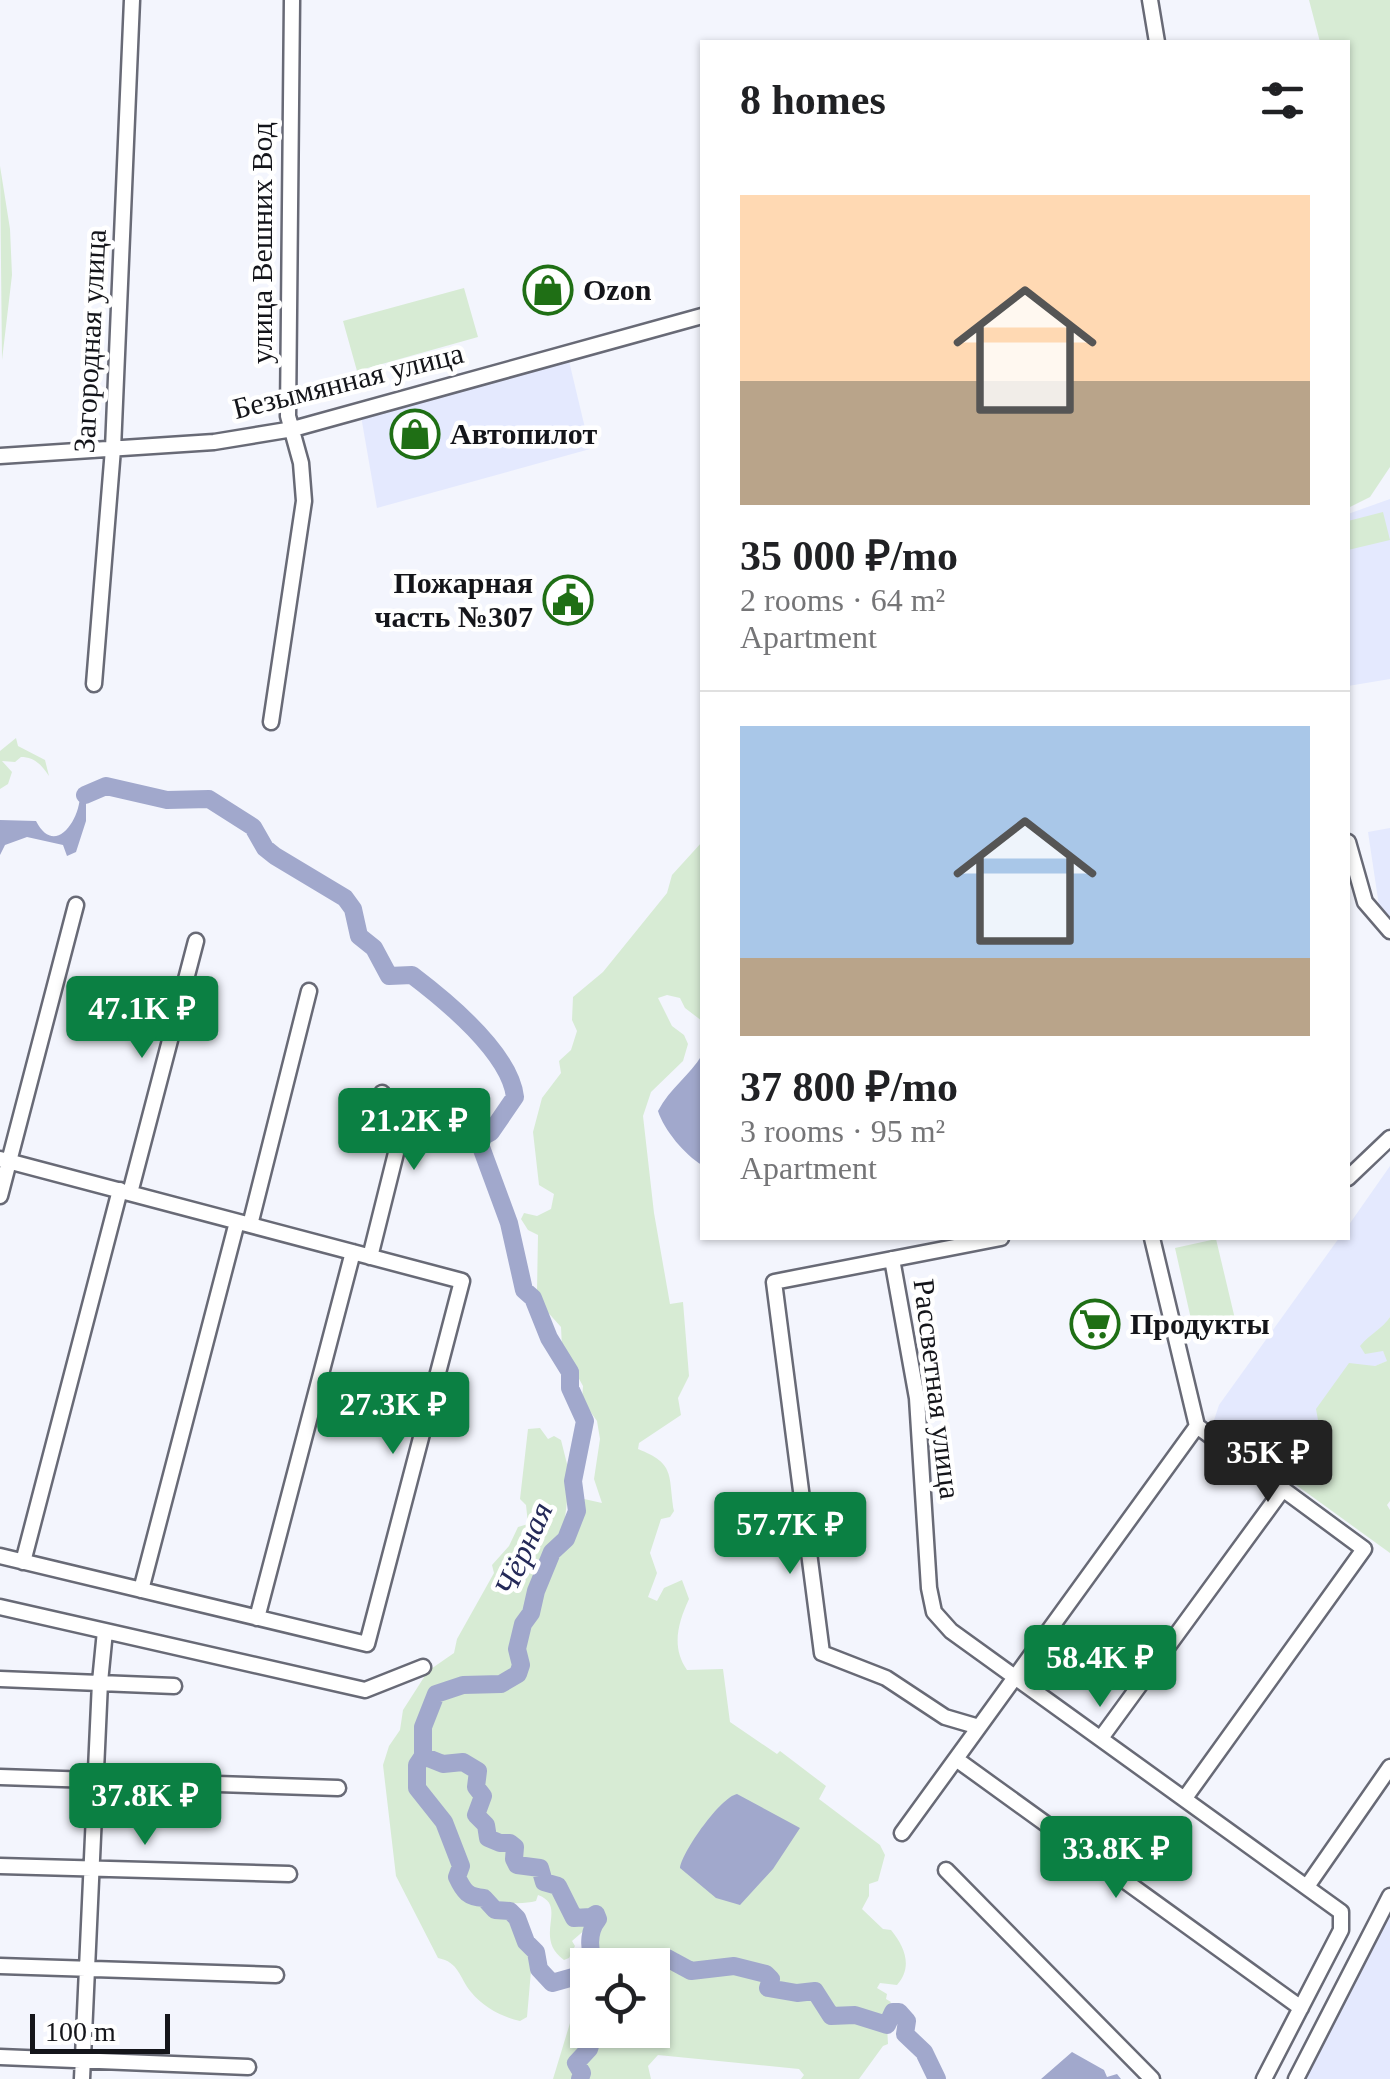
<!DOCTYPE html>
<meta charset="utf-8">
<style>
:root{--surface:#fff;--page:#f2f2f2;--text:#202124;--muted:#757577;--line:#e0e0e0;--accent:#0b8043}
body{margin:0;font-family:"Times New Roman",serif;background:var(--page);color:var(--text);height:100vh;display:flex;flex-direction:column;font-size:38px;white-space:nowrap}
*{box-sizing:border-box;margin:0}
p{font-size:32px;color:var(--muted)}
.icon{flex:none;width:55px;height:55px;fill:none;stroke:currentColor;stroke-width:2;stroke-linecap:round;stroke-linejoin:round}
.map{position:relative;flex:1;overflow:hidden}
.panel{position:absolute;left:700px;top:40px;width:650px;height:1200px;display:flex;flex-direction:column;background:var(--surface);border-radius:0px;box-shadow:0 2px 8px #0004}
.panel>*{flex:none}
.buttons{position:absolute;left:570px;top:1948px;display:grid;gap:20px}
.buttons a{display:grid;place-items:center;width:100px;height:100px;border-radius:0px;background:var(--surface);box-shadow:0 2px 8px #0004;font-size:50px}
.scale{position:absolute;left:30px;bottom:25px;width:140px;box-sizing:border-box;padding-left:10px;border:5px solid #14151a;border-top:0;font-size:28px;line-height:35px;white-space:nowrap;color:#14151a;-webkit-text-stroke:8px #fff;paint-order:stroke}
.price{position:absolute;translate:-50% -85px;padding:0 22px;border-radius:10px;background:var(--accent);color:#fff;font-size:32px;line-height:65px;filter:drop-shadow(0 2px 5px #0008)}
.price::after{content:'';position:absolute;left:50%;top:60px;width:30px;height:22px;margin-left:-15px;background:inherit;clip-path:polygon(0 0,100% 0,50% 100%)}
.price.selected{background:#222;color:#fff}
ul{padding:0;list-style:none}
li{display:grid;align-content:center;gap:20px;height:530px;padding:0 40px}
li+li{border-top:2px solid var(--line)}
li span{display:grid;place-items:center;height:310px;border-radius:0px;color:#555}
li>.icon{margin-inline-start:auto}
span .icon{width:180px;height:180px;fill:#fffc;stroke-width:1}
li b{font-size:42px}
h2{display:flex;justify-content:space-between;align-items:center;height:120px;padding:0 40px;font-size:42px}
.map>svg:first-child{display:block}
</style>
<div class="map">
<svg width="1390" height="2079" viewBox="0 0 1390 2079">
<rect width="100%" height="100%" fill="#f3f5fd"/>
<path fill="#e4e9fe" d="M 569,361 L 590,449 L 377,508 L 361,416 Z
M 1390,499 L 1390,679 L 1348,686 L 1348,514 Z
M 1390,828 L 1390,921 L 1379,906 L 1368,832 Z
M 1390,1166 L 1390,1317 L 1383,1328 L 1383,1351 L 1388,1361 L 1375,1366 L 1318,1420 L 1310,1442 L 1280,1448 L 1263,1445 L 1259,1440 L 1247,1441 L 1245,1448 L 1213,1423 L 1219,1405 L 1339,1238 L 1348,1238 L 1348,1226 Z
M 1390,1910 L 1390,2079 L 1303,2079 Z"/>
<path fill="#d7ebd4" d="M 1309,0 L 1390,0 L 1390,467 L 1370,497 L 1348,508 L 1348,42 L 1320,42 Z
M 0,166 L 10,229 L 12,275 L 2,360 Z
M 464,288 L 478,337 L 357,371 L 343,321 Z
M 1383,512 L 1390,540 L 1348,550 L 1348,521 Z
M 16,738 L 18,746 L 45,760 L 49,776 C 42,765 34,757 21,757 L 15,762 L 2,761 L 12,772 L 8,784 L 0,789 L 0,751 Z
M 702,842 L 702,1021 L 685,1008 L 680,998 L 667,995 L 658,998 L 672,1026 L 684,1035 L 688,1044 L 683,1061 L 651,1092 L 643,1116 L 654,1213 L 670,1304 L 683,1302 L 689,1376 L 678,1398 L 681,1415 L 639,1443 L 638,1449 C 676,1464 668,1475 674,1511 L 670,1517 L 661,1519 L 650,1553 L 657,1573 L 648,1597 L 657,1601 L 664,1588 L 682,1580 L 689,1599 C 678,1623 671,1647 687,1670 L 723,1669 L 730,1722 L 777,1754 L 780,1751 L 826,1786 L 819,1799 L 880,1845 L 885,1855 L 878,1881 L 869,1884 L 869,1896 L 862,1909 L 883,1929 L 891,1930 C 905,1947 913,1967 897,1985 L 880,1983 L 877,1988 L 887,1994 L 886,1999 L 891,2002 L 886,2009 L 888,2044 L 883,2046 L 859,2079 L 801,2079 L 804,2075 L 799,2069 L 658,2055 L 648,2066 L 651,2079 L 553,2079 L 587,1967 L 588,2030 L 652,2030 L 652,1965 L 589,1965 L 592,1957 C 589,1945 589,1930 598,1919 L 595,1914 L 587,1928 L 572,1941 L 575,1946 L 569,1958 L 564,1960 C 532,1937 569,1906 538,1895 L 536,1901 C 521,1905 500,1903 486,1898 L 495,1910 C 524,1916 515,1921 527,1943 C 530,1948 535,1951 538,1956 L 531,1971 L 527,2017 L 520,2021 C 502,2017 483,2007 471,1992 C 459,1977 459,1962 438,1958 L 396,1876 L 383,1765 L 389,1746 L 400,1730 L 403,1710 L 428,1671 L 454,1653 L 457,1639 L 494,1573 L 492,1565 L 509,1546 L 518,1527 L 528,1524 L 526,1505 L 520,1499 L 528,1429 L 540,1428 L 548,1439 L 554,1436 L 561,1440 L 570,1476 L 565,1518 L 573,1527 L 579,1527 L 584,1499 L 602,1503 L 594,1479 L 600,1439 L 597,1421 L 582,1400 L 583,1386 L 562,1348 L 561,1327 L 544,1308 L 537,1291 L 538,1235 L 528,1230 L 521,1219 L 524,1213 L 537,1216 L 551,1209 L 554,1194 L 539,1185 L 533,1132 L 542,1098 L 561,1073 L 559,1061 L 571,1050 L 577,1031 L 572,1020 L 573,997 L 603,972 L 667,893 L 672,875 Z
M 1216,1239 L 1235,1319 L 1193,1328 L 1175,1248 Z
M 1390,1317 L 1390,1501 L 1387,1505 L 1390,1510 L 1390,1553 L 1245,1448 L 1246,1441 L 1259,1440 L 1263,1445 L 1275,1443 L 1280,1448 L 1310,1442 L 1318,1420 L 1316,1409 L 1349,1363 L 1375,1366 L 1387,1361 L 1383,1351 L 1365,1354 L 1360,1346 C 1370,1334 1382,1329 1390,1317 Z"/>
<path fill="#a1a8cc" d="M 93,785 L 106,786 L 86,801 L 86,821 L 76,852 L 67,856 L 63,845 L 27,837 L 5,845 L 0,855 L 0,820 L 36,821 C 55,858 81,819 80,793 Z
M 702,1055 L 702,1165 C 685,1155 664,1130 658,1111 C 670,1088 690,1075 702,1055 Z
M 737,1794 L 800,1828 L 773,1869 L 740,1905 L 716,1898 L 680,1868 C 683,1850 721,1797 737,1794 Z
M 1072,2052 L 1104,2070 L 1107,2077 L 1117,2074 L 1121,2079 L 1041,2079 Z"/>
<g fill="none" stroke-linecap="round" stroke-linejoin="round">
<path stroke="#a1a8cc" stroke-width="18" d="M 85,795 L 106,786 L 167,800 L 209,799 L 253,827 L 265,848 L 275,856 L 345,898 L 353,909 L 359,936 L 374,948 L 389,976 L 412,975 C 445,1000 510,1053 515,1097 L 491,1132 L 480,1138 L 481,1147 L 509,1223 L 524,1290 L 533,1298 L 549,1338 L 570,1372 L 570,1388 L 585,1421 L 573,1481 L 577,1511 L 566,1539 L 552,1552 L 536,1591 L 531,1613 L 523,1624 L 517,1649 L 521,1665 L 518,1674 L 501,1684 L 463,1685 L 436,1694 L 423,1727 L 423,1756 L 443,1764 L 463,1762 L 478,1771 L 476,1787 L 483,1796 L 476,1815 L 486,1825 L 488,1838 L 500,1843 L 510,1843 L 515,1847 L 514,1859 L 517,1865 L 540,1868 L 544,1882 L 558,1886 L 574,1918 L 591,1917 L 596,1914 L 598,1919 C 589,1930 589,1945 592,1957 L 656,1961 L 667,1958 L 691,1971 L 734,1966 L 766,1974 L 771,1979 L 768,1988 L 797,1993 L 815,1991 L 831,2016 L 855,2015 L 887,2025 L 893,2012 L 899,2012 L 907,2021 L 905,2034 L 924,2052 L 937,2079
M 423,1756 L 417,1765 L 417,1788 L 444,1822 L 461,1866 L 457,1877 C 464,1892 468,1897 484,1898 L 495,1910 L 510,1911 L 517,1918 L 526,1942 L 536,1952 L 539,1969 L 552,1983 L 584,1974
M 588,1996 L 588,1999
M 580,2079 L 582,2073 L 576,2063 L 589,2049 L 595,2030"/>
<g stroke="#686a76" stroke-width="19">
<path id="minor" d="M 1150,0 L 1157,42
M 0,456 L 214,442 L 293,429 L 702,316
M 94,684 L 113,449 L 132,0
M 271,722 L 304,501 L 301,463 L 288,416 L 292,0
M 1348,842 L 1365,902 L 1390,931
M 0,1159 L 462,1281 L 367,1644 L 0,1556
M 1348,1178 L 1390,1138
M 130,1193 L 196,941
M 0,1196 L 76,905
M 250,1225 L 309,991
M 1152,1238 L 1197,1426
M 370,1257 L 398,1145 L 382,1093
M 892,1259 L 917,1398 L 929,1588 L 934,1612 L 951,1631 L 1341,1912 L 1341,1930 L 1264,2079
M 23,1562 L 120,1190
M 141,1590 L 237,1222
M 0,1607 L 365,1690 L 423,1667
M 257,1618 L 353,1252
M 0,1679 L 174,1686
M 979,1727 L 1197,1426
M 1101,1738 L 1283,1489
M 956,1759 L 1301,2008
M 0,1777 L 338,1788
M 1185,1798 L 1364,1549 L 1197,1426
M 902,1833 L 979,1727 L 945,1717 L 886,1678 L 822,1653 L 774,1282 L 1001,1238
M 0,1866 L 289,1874
M 946,1870 L 1152,2079
M 1308,1885 L 1390,1767
M 0,1966 L 276,1975
M 0,2057 L 248,2067
M 82,2079 L 100,1682 L 105,1631
M 1296,2079 L 1390,1896"/>
</g>
<use href="#minor" stroke="#fff" stroke-width="14"/>
</g>
<defs>
<g id="shop-ring" transform="scale(2.5)"><circle r="9.5" fill="#fff" stroke="#1f6f15" stroke-width="1.5"/><path d="M-5-2.5h2.3a2.7 3.5 0 0 1 5.4 0H5L5.5 6h-11ZM-1.5-2.5h3a1.5 2.3 0 0 0-3 0Z" fill="#1f6f15"/></g>
<g id="civic-ring" transform="scale(2.5)"><circle r="9.5" fill="#fff" stroke="#1f6f15" stroke-width="1.5"/><path d="M-.6-6.5H3V-4.5H.6V-3L4-1V1h2V6H-6V1h2V-1L-.6-3ZM-1.2 2.5V6h2.4V2.5Z" fill="#1f6f15"/></g>
<g id="supermarket-ring" transform="scale(2.5)"><circle r="9.5" fill="#fff" stroke="#1f6f15" stroke-width="1.5"/><path d="M-6-5.5h2.5l.6 2H6L4.5 2H-2.5L-4.4-4H-6ZM-1.5 3.2a1.3 1.3 0 1 0 .1 0ZM3 3.2a1.3 1.3 0 1 0 .1 0Z" fill="#1f6f15"/></g>
</defs>
<g fill-rule="evenodd">
<use href="#shop-ring" x="548" y="290"/>
<use href="#shop-ring" x="415" y="434"/>
<use href="#civic-ring" x="568" y="600"/>
<use href="#supermarket-ring" x="1095" y="1324"/>
</g>
<g text-anchor="middle" stroke-width="9" stroke-linejoin="round" paint-order="stroke">
<g font-size="30" fill="#14151a" stroke="#fff">
<text transform="translate(262 243) rotate(-90)" y="10">улица Вешних Вод</text>
<text transform="translate(90 341) rotate(-87)" y="10">Загородная улица</text>
<text transform="translate(348 381) rotate(-14)" y="10">Безымянная улица</text>
<text transform="translate(937 1389) rotate(83)" y="10">Рассветная улица</text>
</g>
<g font-size="30" font-weight="bold" fill="#14151a" stroke="#fff" text-anchor="start">
<text x="583" y="300">Ozon</text>
<text x="450" y="444">Автопилот</text>
<text x="533" y="593" text-anchor="end">Пожарная<tspan x="533" dy="34">часть №307</tspan></text>
<text x="1130" y="1334">Продукты</text>
</g>
<g font-size="32" font-style="italic" fill="#242958" stroke="#fff">
<text transform="translate(523 1549) rotate(-66)" y="11">Чёрная</text>
</g>
</g>
</svg>
<div class="buttons">
<a><svg class="icon" aria-label="locate" viewBox="0 0 24 24"><circle cx="12" cy="12" r="6"/><path d="M12 2v4M12 18v4M2 12h4M18 12h4"/></svg></a>
</div>
<div class="scale">100 m</div>
<b class="price" style="left:142px;top:1061px">47.1K ₽</b>
<b class="price" style="left:414px;top:1173px">21.2K ₽</b>
<b class="price" style="left:393px;top:1457px">27.3K ₽</b>
<b class="price selected" style="left:1268px;top:1505px">35K ₽</b>
<b class="price" style="left:790px;top:1577px">57.7K ₽</b>
<b class="price" style="left:1100px;top:1710px">58.4K ₽</b>
<b class="price" style="left:145px;top:1848px">37.8K ₽</b>
<b class="price" style="left:1116px;top:1901px">33.8K ₽</b>
<section class="panel">
<h2>8 homes<svg class="icon" aria-label="filters" viewBox="0 0 24 24"><path d="M4 7h16M4 17h16"/><circle cx="9" cy="7" r="2"/><circle cx="15" cy="17" r="2"/></svg></h2>
<ul>
<li><span style="background:linear-gradient(#ffd9b3 60%,#b9a48a 0)"><svg class="icon" aria-label="home" viewBox="0 0 24 24"><path d="M3 11l9-7 9 7M6 9v11h12V9"/></svg></span><div><b>35 000 ₽/mo</b><p>2 rooms · 64 m²</p><p>Apartment</p></div></li>
<li><span style="background:linear-gradient(#a9c7e8 75%,#b9a48a 0)"><svg class="icon" aria-label="home" viewBox="0 0 24 24"><path d="M3 11l9-7 9 7M6 9v11h12V9"/></svg></span><div><b>37 800 ₽/mo</b><p>3 rooms · 95 m²</p><p>Apartment</p></div></li>
</ul>
</section>
</div>
